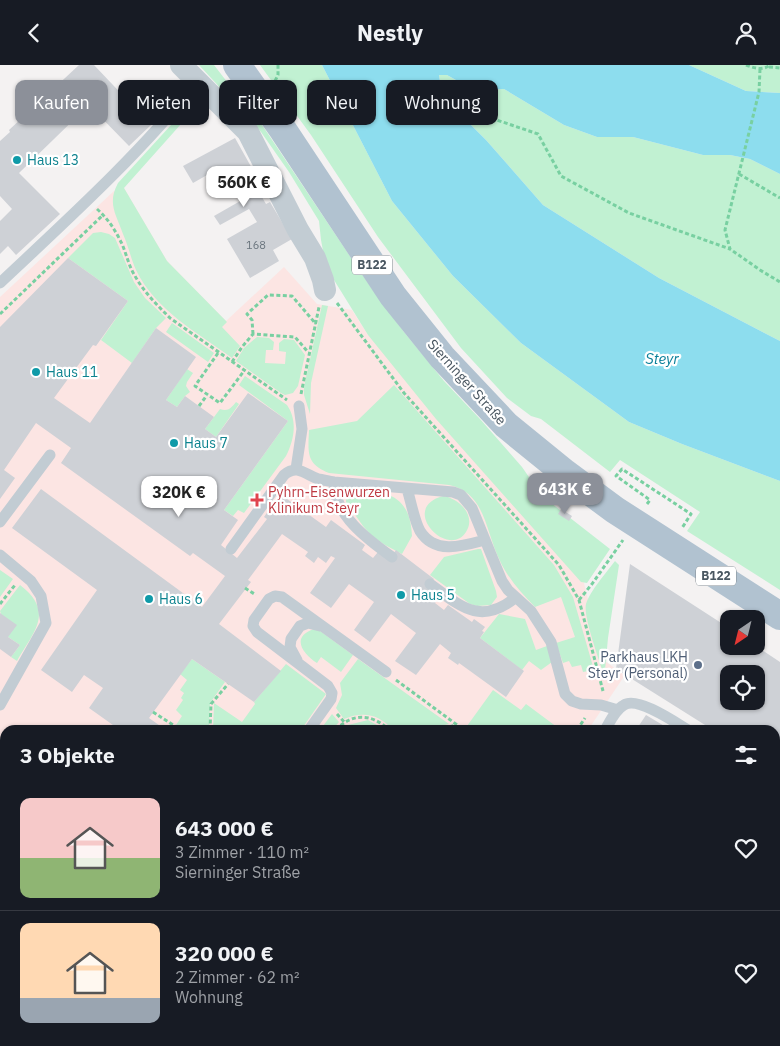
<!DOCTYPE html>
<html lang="de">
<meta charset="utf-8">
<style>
:root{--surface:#171b24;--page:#242831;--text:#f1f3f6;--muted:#9ea1a6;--line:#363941;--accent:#8c9099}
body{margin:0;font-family:"IBM Plex Sans",sans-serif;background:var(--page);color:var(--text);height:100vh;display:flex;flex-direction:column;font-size:19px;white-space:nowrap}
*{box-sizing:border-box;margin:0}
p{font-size:16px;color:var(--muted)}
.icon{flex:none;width:28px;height:28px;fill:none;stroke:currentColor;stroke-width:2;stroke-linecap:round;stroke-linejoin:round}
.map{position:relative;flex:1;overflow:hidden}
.side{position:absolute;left:0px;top:660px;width:780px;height:321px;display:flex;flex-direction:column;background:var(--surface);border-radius:15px 15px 0 0;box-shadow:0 1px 4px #0004}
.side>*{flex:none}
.hud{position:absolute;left:15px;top:15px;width:500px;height:45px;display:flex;gap:10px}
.needle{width:32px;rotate:215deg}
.buttons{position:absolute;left:720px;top:545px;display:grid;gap:10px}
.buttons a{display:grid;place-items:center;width:45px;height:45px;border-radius:10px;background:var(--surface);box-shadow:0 1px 4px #0004;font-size:25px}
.price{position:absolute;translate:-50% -42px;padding:0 11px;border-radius:10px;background:#fff;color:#222;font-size:16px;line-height:32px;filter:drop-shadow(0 1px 2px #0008)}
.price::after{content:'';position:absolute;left:50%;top:30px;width:15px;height:11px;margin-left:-8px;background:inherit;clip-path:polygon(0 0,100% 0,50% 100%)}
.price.selected{background:var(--accent);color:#fff}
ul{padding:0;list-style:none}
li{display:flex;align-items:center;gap:15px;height:125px;padding:0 20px}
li+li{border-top:1px solid var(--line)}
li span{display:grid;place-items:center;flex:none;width:140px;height:100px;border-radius:10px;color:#555}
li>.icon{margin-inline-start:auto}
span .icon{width:60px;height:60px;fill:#fffc;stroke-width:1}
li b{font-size:21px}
h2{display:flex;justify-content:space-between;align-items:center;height:60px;padding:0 20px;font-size:21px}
.chip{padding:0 18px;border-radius:10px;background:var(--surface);box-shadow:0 1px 4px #0004;font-size:18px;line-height:45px}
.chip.selected{background:var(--accent);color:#fff}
header{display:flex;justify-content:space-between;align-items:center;height:65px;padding:0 20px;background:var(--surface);font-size:22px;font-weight:700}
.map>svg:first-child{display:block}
</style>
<header><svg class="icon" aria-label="back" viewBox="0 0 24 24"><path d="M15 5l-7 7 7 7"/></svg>Nestly<svg class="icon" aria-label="person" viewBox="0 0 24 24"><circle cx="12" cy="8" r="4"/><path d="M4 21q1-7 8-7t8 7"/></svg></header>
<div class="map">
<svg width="780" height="981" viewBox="0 0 780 981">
<rect width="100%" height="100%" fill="#f4f2f2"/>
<path fill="#fce5e3" d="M 124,123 L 167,196 L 226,256 L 284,202 L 317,239 L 352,245 L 368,270 L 581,506 L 603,595 L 625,610 L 588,665 L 5,665 L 5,814 L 0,810 L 0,232 L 114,126 Z
M 775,898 L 780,900 L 780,981 L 103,981 L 100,976 L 775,976 Z"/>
<path fill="#c1f1d2" d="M 199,0 L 214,0 L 248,44 L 250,42 L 372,224 L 404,267 L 444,316 L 480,354 L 522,402 L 542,431 L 610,484 L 587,518 L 581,517 L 436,354 L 368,270 L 326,202 L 321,175 L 319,156 L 289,107 L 261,67 Z
M 260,0 L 322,0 L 392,136 L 453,211 L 521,278 L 629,357 L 682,379 L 780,416 L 780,525 L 687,466 L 700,447 L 620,395 L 610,407 L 541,354 L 531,351 L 507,333 L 461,283 L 378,172 L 311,70 Z
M 689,0 L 780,0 L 780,28 L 746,26 Z
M 439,10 L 447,10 L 463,19 L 485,25 L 504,24 L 564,60 L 597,72 L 633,72 L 703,90 L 730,90 L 750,94 L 780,109 L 780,276 L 659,213 L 543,140 L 486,75 L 453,42 L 441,23 Z
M 193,36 L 198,40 L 124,123 L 167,196 L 227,257 L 222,262 L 240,281 L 232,293 C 198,268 155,245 136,205 C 131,194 128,180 123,169 C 116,149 107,138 118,118 Z
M 101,167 L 109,169 L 115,173 L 134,217 L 145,233 L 166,253 L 156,263 L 132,298 L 101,275 L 128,236 L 68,193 L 93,168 Z
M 322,240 L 328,241 L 311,318 L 310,349 L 304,330 L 304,322 Z
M 172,258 L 214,288 L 208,297 L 166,267 Z
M 257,272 L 269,273 L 274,277 L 273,285 L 266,285 L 265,298 L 285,299 L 286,287 L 279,286 L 279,278 L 284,274 L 294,275 L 305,290 L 298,321 L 293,328 L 285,330 L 281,328 L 236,296 L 244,283 Z
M 187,304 L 193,308 L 187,317 L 186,321 L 190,327 L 185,331 L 177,342 L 166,335 Z
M 245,311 L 287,340 C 298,356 294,375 286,391 L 244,448 L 238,445 L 233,451 L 224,445 L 288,356 L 239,320 Z
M 394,320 L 554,500 L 573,532 L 594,605 L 583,607 L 581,600 L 572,602 L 569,596 L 563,598 L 556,578 L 575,572 L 561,532 L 535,542 C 521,528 508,513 500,496 C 485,466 486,428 449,420 L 329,408 C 306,399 308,388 309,365 L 357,356 Z
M 236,337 L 239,339 L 216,372 L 205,364 L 220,344 C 228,347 231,343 236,337 Z
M 352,423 C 387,427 410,429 412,471 L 402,489 L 385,480 L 372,471 L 363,461 L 346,437 L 346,428 Z
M 443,431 C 458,433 477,450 466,467 C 448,495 398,443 443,431 Z
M 478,484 L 481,484 L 496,526 L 497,532 L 491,540 L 477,541 L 470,539 L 430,510 L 444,492 Z
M 615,496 L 619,500 L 608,573 L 605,605 L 602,604 C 598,592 583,550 586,539 C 590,526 606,508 615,496 Z
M 0,505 L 13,514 L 0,532 Z
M 20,520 C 55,547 34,566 17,596 L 11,592 L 20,580 L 8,572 L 0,546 Z
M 499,549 L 525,554 L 536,585 L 547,581 L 552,597 L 541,605 L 529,596 L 522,605 L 480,573 Z
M 314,564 L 320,566 L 353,590 L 341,607 L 321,592 L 317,598 C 303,589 290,572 314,564 Z
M 192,594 L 225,617 L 210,638 L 209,665 L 190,665 L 176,660 L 182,651 L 176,645 L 183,635 L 181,633 L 184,628 L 180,625 L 187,615 L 180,609 Z
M 358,594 L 449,659 L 424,665 L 393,665 C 379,649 363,646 344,654 L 336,643 L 342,630 L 340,618 Z
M 286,599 L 326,629 L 301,665 L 213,665 L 214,638 L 242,657 L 255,639 L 254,637 Z
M 493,625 L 521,645 L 526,639 L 561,665 L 472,665 L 467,661 Z
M 332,649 L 339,657 L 332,665 L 320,665 Z
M 368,655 L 386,665 L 344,665 L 348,660 Z
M 0,810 L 5,814 L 5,976 L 100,976 L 103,981 L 0,981 Z
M 775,898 L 780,900 L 780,943 L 775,947 Z
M 780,975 L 780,981 L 758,981 L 762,976 Z
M 624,976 L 721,976 L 717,981 L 630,981 Z"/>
<path fill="#8dddee" d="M 322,0 L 689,0 L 746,26 L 780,28 L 780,109 L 750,94 L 730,90 L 703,90 L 633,72 L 597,72 L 564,60 L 504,24 L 485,25 L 463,19 L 447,10 L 439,10 L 441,23 L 453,42 L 486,75 L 543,140 L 659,213 L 780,276 L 780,416 L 682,379 L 629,357 L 521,278 L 453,211 L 392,136 Z"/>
<path fill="#ced1d6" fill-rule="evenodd" d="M 79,0 L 94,0 L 151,60 L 129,81 L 89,40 L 19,108 L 60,149 L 16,190 L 8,181 L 0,189 L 0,156 L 12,144 L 0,131 L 0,76 L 10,67 L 9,65 Z
M 235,73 L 258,114 L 253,117 L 266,139 L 270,137 L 292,174 L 273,185 L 279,196 L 250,213 L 227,174 L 257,157 L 249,144 L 220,160 L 214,151 L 242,135 L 223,101 L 193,118 L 183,101 Z
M 68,193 L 128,236 L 96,281 L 93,280 L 54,333 L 90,358 L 156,263 L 196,292 L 166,335 L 177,342 L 185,331 L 214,352 L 205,364 L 216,372 L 248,328 L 288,356 L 224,445 L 238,455 L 221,480 L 237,493 L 267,454 L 264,452 L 280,429 L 326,462 L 331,455 L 365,480 L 362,485 L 373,493 L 378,487 L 389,495 L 396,485 L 434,514 L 427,523 L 439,532 L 435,538 L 444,545 L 448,540 L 472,557 L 474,554 L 485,562 L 482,566 L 484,567 L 480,573 L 524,606 L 506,632 L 459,598 L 458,600 L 448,593 L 451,588 L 440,579 L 416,610 L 395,596 L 416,568 L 391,549 L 370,577 L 354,565 L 374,537 L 349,519 L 331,543 L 310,528 L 335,493 L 331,491 L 326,498 L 318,492 L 314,498 L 305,491 L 308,487 L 282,469 L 248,515 L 251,517 L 219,559 L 281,606 L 254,637 L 192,594 L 149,653 L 166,665 L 120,665 L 89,643 L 103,623 L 84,610 L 72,627 L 41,605 L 97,525 L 12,463 L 41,424 L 202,542 L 225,511 L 193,488 L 190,491 L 61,398 L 71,383 L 36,358 L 4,405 L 15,413 L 0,434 L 0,262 Z
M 561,444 L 572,451 L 569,456 L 558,449 Z
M 630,499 L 729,563 L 729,581 L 756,581 L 780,597 L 780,707 L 775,704 L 775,665 L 713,665 L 616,604 ZM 729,609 L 756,609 L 756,636 L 729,636 Z
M 0,548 L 17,560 L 8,572 L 20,580 L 11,592 L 0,584 Z
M 646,650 L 671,665 L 636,665 Z
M 775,728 L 780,731 L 780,783 L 775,790 Z
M 158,976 L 315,976 L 312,981 L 165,981 Z
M 436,976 L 610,976 L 607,981 L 433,981 Z"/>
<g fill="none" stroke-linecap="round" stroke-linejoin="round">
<path stroke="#78d0a1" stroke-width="3" stroke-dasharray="4 2.5" stroke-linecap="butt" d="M 746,0 C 754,3 763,6 770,0
M 769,2 L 780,3
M 760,4 L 759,27 L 725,165 L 730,184 L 760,205 L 780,217
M 275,16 L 278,10 L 278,0
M 473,47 L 538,69 L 561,111 L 629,148 L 730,184
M 739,109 L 780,133
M 97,144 C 107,153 114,163 120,175 C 126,186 128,200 135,211 C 144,227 157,240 170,253 L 287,335
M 337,238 L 404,328 L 559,500 L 579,535 L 603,626
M 0,249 L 103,150
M 253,269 L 252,255 L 247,249 L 268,230 L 292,231 L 316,259
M 218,288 L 195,321 L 220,338 L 244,306
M 232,297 L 242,282 L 253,269 L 295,272 L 308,287
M 301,329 L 319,242
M 199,341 L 207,330
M 647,439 L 650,435 L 616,411 L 622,404 L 691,449 L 682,463
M 245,523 L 256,530
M 579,535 L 592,519 L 623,475
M 0,539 L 15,520
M 396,615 L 464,665
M 153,647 L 181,665
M 337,649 L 345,658
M 210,665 L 211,639 L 228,619
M 336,665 C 352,647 373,649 389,665
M 437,665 L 456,660
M 577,665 L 585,653
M 0,874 L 5,878
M 0,937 L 5,946
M 775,951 L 780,948
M 21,976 L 24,981
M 67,976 L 71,981
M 616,976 L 623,981
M 740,976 L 747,981
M 721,981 L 724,976
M 752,981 L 755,976"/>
<path stroke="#c2ccd3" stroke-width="11" d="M 0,218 C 68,154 139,90 197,17
M 296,404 L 302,364 L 299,341
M 334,417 C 334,450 367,474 392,492
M 407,424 C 411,436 414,455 420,466 C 435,490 463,481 485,475
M 0,457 L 50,390
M 231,484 L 284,410 C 297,399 305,409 318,414 C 323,415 329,416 334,417 L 453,427 L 461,430 L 472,443 L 490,487 L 502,516 L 508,525 L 531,546 L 551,577 L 565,629 L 572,636 L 581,639 L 601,640 L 618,645
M 0,490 L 31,516 L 41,531 L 46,558 L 0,640
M 430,519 C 460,541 480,561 515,533
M 297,595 L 290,582 L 291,574 L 300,561 L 308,558 L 320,561
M 309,665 L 331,634 L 332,628 L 328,621 L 257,567 L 253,561 L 254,555 L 269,534 L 275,531 L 282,532 L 386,607
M 605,665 C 610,657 615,645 624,640 C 637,631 675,657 688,665
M 775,719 L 780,722
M 0,796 L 5,799
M 775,886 L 780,888
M 114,976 L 117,981
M 390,981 L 394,976"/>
<path stroke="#c2ccd3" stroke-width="22" d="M 181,0 L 248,67 L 298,165 L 315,193 L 323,215 L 325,225"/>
<path stroke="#b1c2d0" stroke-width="28" d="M 237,0 L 283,65 L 393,231 L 442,292 L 506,360 L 565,408 L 615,445 L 780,551"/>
</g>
<g fill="#0f9aa8" stroke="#fff" stroke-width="2">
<circle cx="17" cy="95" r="5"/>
<circle cx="36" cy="307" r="5"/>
<circle cx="174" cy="378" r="5"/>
<circle cx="401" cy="530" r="5"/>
<circle cx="149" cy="534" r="5"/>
</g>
<path fill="#e0444e" stroke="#fff" stroke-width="2" d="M254.5 427.5h5v5h5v5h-5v5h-5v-5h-5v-5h5z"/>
<circle fill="#5c6f8a" stroke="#fff" stroke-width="2" cx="698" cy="600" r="5"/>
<g text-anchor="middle" stroke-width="4.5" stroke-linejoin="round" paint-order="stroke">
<g font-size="11" fill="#6a757e">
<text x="256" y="184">168</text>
</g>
<g fill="#fff" stroke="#808990" stroke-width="1">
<rect x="352" y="190.5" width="40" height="19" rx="4"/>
<rect x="696" y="501.5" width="40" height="19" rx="4"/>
</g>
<g font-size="12" font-weight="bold" fill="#495660">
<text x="372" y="204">B122</text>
<text x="716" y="515">B122</text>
</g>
<g font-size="14" fill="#0d838f" stroke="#fff" text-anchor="start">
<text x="27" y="100">Haus 13</text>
<text x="46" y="312">Haus 11</text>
<text x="184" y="383">Haus 7</text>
<text x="411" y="535">Haus 5</text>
<text x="159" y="539">Haus 6</text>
</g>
<g font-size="14" fill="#495660" stroke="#fff">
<text transform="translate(467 317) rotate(48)" y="5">Sierninger Straße</text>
</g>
<g font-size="14" fill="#be3a42" stroke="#fff" text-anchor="start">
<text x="268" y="432">Pyhrn-Eisenwurzen<tspan x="268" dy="16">Klinikum Steyr</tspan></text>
</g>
<g font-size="14" fill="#4e5e75" stroke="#fff" text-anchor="end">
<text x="688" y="597">Parkhaus LKH<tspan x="688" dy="16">Steyr (Personal)</tspan></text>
</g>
<g font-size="15" font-style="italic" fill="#0b809a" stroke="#fff">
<text x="662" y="299">Steyr</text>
</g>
</g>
</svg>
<div class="buttons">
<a><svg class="needle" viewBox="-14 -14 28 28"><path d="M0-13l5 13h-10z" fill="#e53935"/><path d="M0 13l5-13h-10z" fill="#9ea1a6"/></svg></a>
<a><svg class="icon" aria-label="locate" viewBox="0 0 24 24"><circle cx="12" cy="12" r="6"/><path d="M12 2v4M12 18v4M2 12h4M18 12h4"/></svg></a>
</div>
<b class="price" style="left:244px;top:143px">560K €</b>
<b class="price selected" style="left:565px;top:450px">643K €</b>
<b class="price" style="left:179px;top:453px">320K €</b>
<div class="hud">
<a class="chip selected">Kaufen</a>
<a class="chip">Mieten</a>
<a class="chip">Filter</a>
<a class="chip">Neu</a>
<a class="chip">Wohnung</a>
</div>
<section class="side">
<h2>3 Objekte<svg class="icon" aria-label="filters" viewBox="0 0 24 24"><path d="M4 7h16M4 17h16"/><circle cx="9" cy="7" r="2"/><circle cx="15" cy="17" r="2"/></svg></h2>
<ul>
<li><span style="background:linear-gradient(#f6c9c9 60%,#8fb573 0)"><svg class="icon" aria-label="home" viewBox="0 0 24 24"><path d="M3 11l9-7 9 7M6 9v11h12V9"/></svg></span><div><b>643 000 €</b><p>3 Zimmer · 110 m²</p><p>Sierninger Straße</p></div><svg class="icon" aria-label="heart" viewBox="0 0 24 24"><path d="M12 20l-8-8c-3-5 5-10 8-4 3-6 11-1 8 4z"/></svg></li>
<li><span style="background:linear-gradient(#ffd9b3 75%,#9aa5b1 0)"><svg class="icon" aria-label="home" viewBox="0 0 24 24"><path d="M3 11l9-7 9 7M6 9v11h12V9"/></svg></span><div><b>320 000 €</b><p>2 Zimmer · 62 m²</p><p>Wohnung</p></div><svg class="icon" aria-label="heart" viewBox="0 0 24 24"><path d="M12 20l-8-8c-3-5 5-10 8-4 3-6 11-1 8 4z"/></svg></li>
</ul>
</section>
</div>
